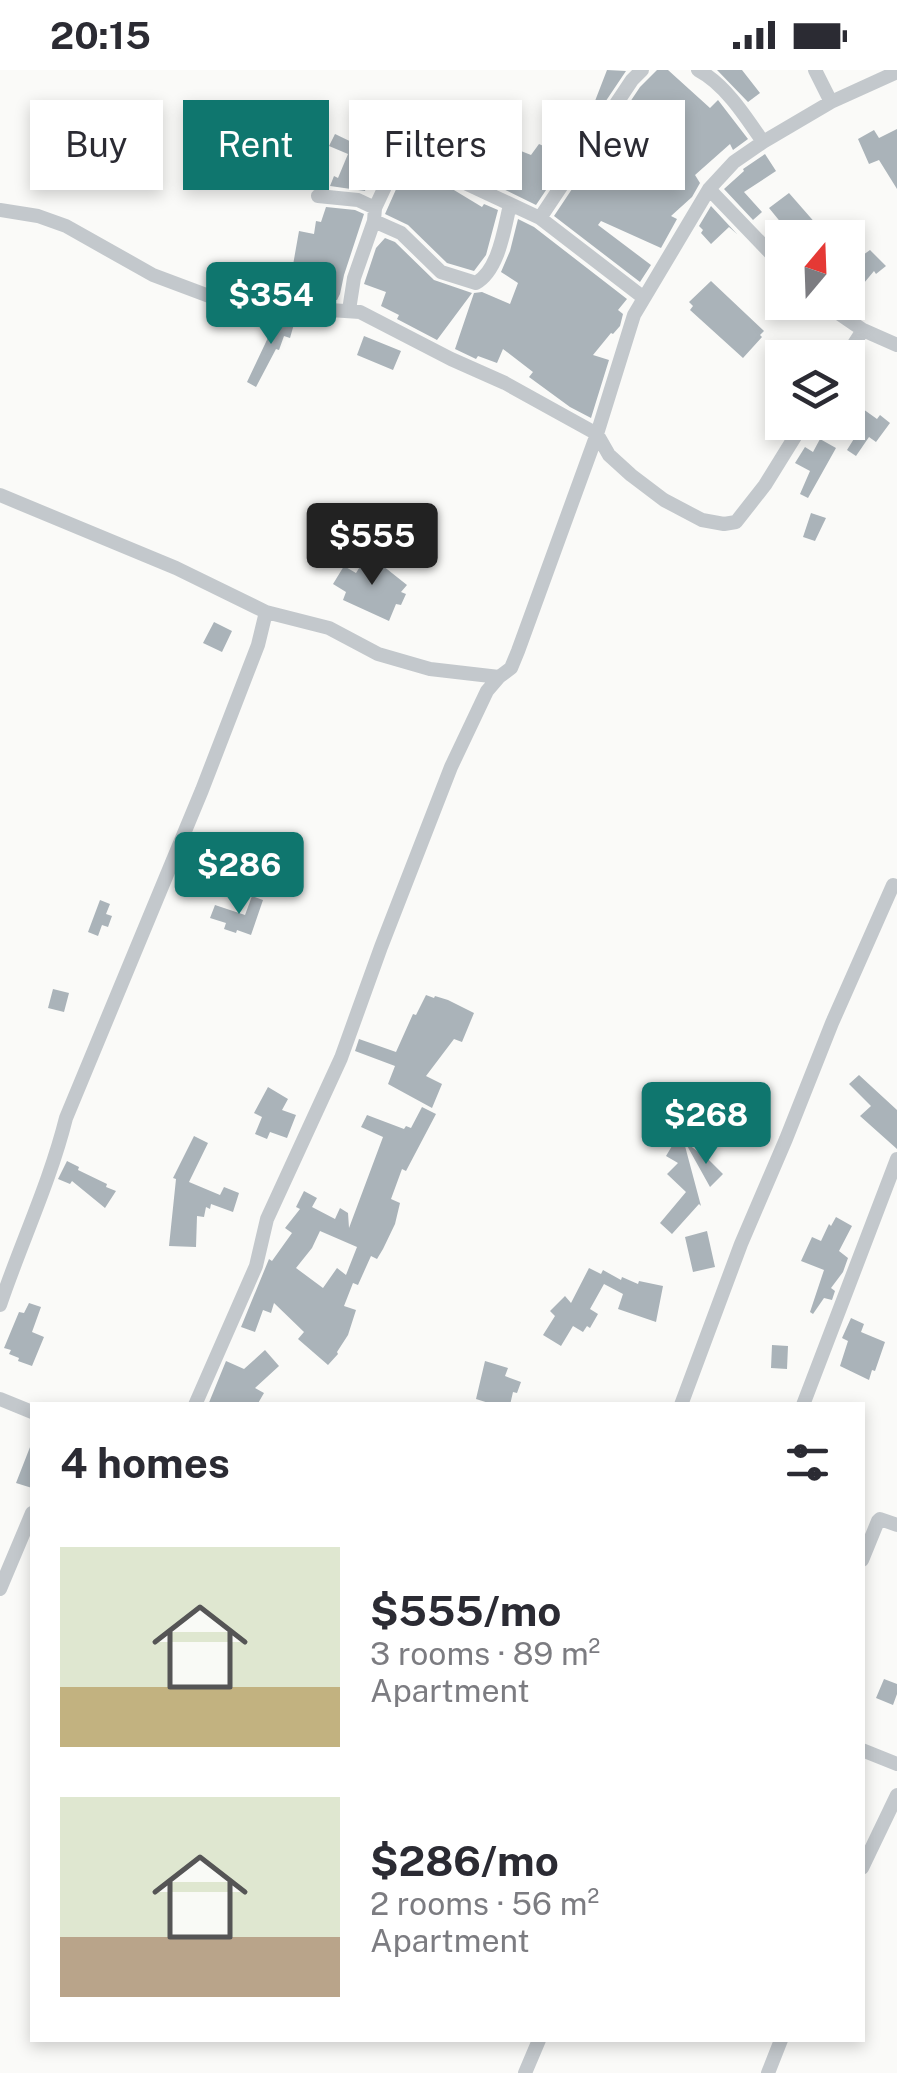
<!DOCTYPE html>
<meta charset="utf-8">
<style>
:root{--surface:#fff;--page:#f2f2f3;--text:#2b2b33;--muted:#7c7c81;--accent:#0f766e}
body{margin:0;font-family:"Public Sans",sans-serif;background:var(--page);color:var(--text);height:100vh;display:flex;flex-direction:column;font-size:38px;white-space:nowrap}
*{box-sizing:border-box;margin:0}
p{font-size:32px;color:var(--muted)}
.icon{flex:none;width:55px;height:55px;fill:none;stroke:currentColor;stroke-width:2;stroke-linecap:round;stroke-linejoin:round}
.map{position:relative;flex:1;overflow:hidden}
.side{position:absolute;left:30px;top:1332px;width:835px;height:640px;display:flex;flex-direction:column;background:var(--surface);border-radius:0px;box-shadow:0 5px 15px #0003}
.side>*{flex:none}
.hud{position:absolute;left:30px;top:30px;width:838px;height:90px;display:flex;gap:20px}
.needle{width:65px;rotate:19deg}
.fabs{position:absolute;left:765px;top:150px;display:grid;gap:20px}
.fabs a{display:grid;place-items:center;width:100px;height:100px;border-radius:0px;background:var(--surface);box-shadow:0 5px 15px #0003;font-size:50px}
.price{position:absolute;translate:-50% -85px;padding:0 22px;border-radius:10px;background:var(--accent);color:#fff;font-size:32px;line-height:65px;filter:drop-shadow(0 2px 5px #0008)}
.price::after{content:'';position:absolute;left:50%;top:60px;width:30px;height:22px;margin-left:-15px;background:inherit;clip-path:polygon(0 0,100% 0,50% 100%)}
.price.selected{background:#222;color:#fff}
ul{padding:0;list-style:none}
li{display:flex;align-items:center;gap:30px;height:250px;padding:0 30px}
li span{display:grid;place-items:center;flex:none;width:280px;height:200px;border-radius:0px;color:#555}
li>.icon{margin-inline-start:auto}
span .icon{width:120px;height:120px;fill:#fffc;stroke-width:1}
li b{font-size:42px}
h2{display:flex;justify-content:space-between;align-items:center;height:120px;padding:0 30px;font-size:42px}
.tag{padding:0 35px;border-radius:0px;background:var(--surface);box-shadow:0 5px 15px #0003;font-size:35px;line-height:90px}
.tag.selected{background:var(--accent);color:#fff}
.status{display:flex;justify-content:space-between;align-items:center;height:70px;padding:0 50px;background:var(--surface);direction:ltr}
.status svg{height:28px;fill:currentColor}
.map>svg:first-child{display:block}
</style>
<div class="status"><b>20:15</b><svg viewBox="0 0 49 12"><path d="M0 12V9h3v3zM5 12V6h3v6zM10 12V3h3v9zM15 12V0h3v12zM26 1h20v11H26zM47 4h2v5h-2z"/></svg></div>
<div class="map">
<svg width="897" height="2003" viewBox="0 0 897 2003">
<rect width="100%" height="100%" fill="#fafaf8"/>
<path fill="#aab3b9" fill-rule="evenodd" d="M 607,0 L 626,1 L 536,135 L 497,116 L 503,104 L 488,98 L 492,87 L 515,96 L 521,81 L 531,85 L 539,74 L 548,78 L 558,54 L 569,34 L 585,46 L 593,30 L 595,31 Z
M 657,0 L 668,0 L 710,38 L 718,30 L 748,69 L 733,80 L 730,74 L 695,105 L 700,113 L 692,127 L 671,146 L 677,149 L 661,178 L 601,151 L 598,155 L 651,195 L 640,212 L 554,146 L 640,17 ZM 664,40 L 679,61 L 603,111 L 601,108 Z
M 717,0 L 742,0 L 760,23 L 748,32 Z
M 422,46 L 469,64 L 453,97 L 443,102 L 441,107 L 444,114 L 482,137 L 484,134 L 498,140 L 486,185 L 474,201 L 447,193 L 408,155 L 385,144 L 414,79 L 423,53 Z
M 897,59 L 897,119 L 879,90 L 869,94 L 858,69 L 874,60 L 879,68 Z
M 335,64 L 360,76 L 363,65 L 389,73 L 391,70 L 394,71 L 379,105 L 370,102 L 365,121 L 330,116 L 334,106 L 338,108 L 348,84 L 329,76 Z
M 765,84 L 776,101 L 744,122 L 762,142 L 753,150 L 724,119 L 744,101 L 743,99 Z
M 789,123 L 817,155 L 802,168 L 797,168 L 789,158 L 787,160 L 769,138 Z
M 711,136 L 737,164 L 729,157 L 711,174 L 701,163 L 703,160 L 699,156 Z
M 326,137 L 355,140 L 364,144 L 344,205 L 340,224 L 337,230 L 280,226 L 282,223 L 274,222 L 275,210 L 290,212 L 299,161 L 314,164 L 316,151 L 321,152 Z
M 518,149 L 534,157 L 627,229 L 618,240 L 623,244 L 620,256 L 613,264 L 611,263 L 593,285 L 609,290 L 591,348 L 570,337 L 529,307 L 533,302 L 503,279 L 497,293 L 478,286 L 476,289 L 455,279 L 474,223 L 482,222 L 510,234 L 518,213 L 501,202 L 510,181 Z
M 385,168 L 395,172 L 434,210 L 472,223 L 437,270 L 397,249 L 399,245 L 381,236 L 386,222 L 364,214 L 376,178 Z
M 848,168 L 863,185 L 870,180 L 886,196 L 876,204 L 874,201 L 859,219 L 848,210 Z
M 711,211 L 764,261 L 760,265 L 762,267 L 743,288 L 690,240 L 693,236 L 689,232 Z
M 273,247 L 292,248 L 291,253 L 294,254 L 290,268 L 284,266 L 279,280 L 276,279 L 256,317 L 247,312 L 274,255 L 271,254 Z
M 364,266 L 401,281 L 393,300 L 357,285 Z
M 856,334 L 877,349 L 880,345 L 890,353 L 876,372 L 869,367 L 856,386 L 847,380 L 860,359 L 848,350 L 848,346 Z
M 820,369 L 836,378 L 808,428 L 800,424 L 810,401 L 795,393 L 805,377 L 813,382 Z
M 811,443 L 826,448 L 815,471 L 803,467 Z
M 368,484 L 407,515 L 401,522 L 406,524 L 401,535 L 396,534 L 389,551 L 343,530 L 346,522 L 333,514 L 344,496 L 356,503 Z
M 214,552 L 232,561 L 222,582 L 203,573 Z
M 252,826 L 263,830 L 251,865 L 237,860 L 236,863 L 224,859 L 226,853 L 210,848 L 215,835 L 245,845 Z
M 100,830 L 110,834 L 106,844 L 112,846 L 108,857 L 102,855 L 98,866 L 88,862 Z
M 53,919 L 69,923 L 64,942 L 48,938 Z
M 426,925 L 434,928 L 435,926 L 448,930 L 474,943 L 462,972 L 454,969 L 426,1006 L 442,1014 L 432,1038 L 388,1014 L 395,996 L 355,981 L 359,969 L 396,982 L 413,944 L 416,945 Z
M 859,1005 L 897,1040 L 897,1079 L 860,1046 L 871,1036 L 849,1014 Z
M 268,1017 L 288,1029 L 282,1040 L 296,1045 L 287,1068 L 270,1062 L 267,1069 L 255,1064 L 262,1047 L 254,1043 Z
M 422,1037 L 436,1044 L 406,1101 L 402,1099 L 391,1129 L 400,1133 L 395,1154 L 383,1179 L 377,1189 L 371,1186 L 358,1215 L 353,1213 L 344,1236 L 356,1240 L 348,1265 L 337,1282 L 338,1284 L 328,1295 L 298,1269 L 304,1262 L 274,1233 L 271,1243 L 263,1240 L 255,1262 L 241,1257 L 269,1189 L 272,1191 L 292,1163 L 285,1158 L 300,1139 L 296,1137 L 304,1121 L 317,1128 L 312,1137 L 335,1149 L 340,1138 L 348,1143 L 349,1158 L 383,1067 L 361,1057 L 367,1045 L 404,1059 L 406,1056 L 411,1058 ZM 320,1161 L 357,1177 L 346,1205 L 337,1198 L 323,1218 L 296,1198 L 312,1178 Z
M 681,1061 L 701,1136 L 699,1134 L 672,1164 L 660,1153 L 686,1122 L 667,1104 L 678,1093 L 666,1086 Z
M 194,1066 L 208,1073 L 189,1112 L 220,1125 L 224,1117 L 239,1123 L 233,1142 L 211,1134 L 210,1139 L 206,1137 L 204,1147 L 197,1146 L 196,1177 L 169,1176 L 176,1109 L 173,1108 Z
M 685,1072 L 708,1089 L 723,1104 L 710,1117 Z
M 67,1091 L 79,1097 L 78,1100 L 107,1114 L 106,1117 L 116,1121 L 105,1138 L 72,1111 L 70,1114 L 58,1109 Z
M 836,1147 L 852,1156 L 839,1181 L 848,1188 L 843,1202 L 831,1218 L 835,1221 L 832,1230 L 824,1228 L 813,1244 L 810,1242 L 824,1200 L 801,1191 L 812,1167 L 821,1171 L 829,1154 L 831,1156 Z
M 707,1161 L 715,1197 L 693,1202 L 685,1167 Z
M 589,1198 L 601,1204 L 603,1200 L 621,1210 L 622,1207 L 638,1214 L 639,1211 L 663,1216 L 656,1252 L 618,1239 L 623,1224 L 604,1214 L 590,1239 L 598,1244 L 590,1258 L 587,1256 L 583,1262 L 573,1256 L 561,1276 L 543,1265 L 555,1246 L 550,1241 L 565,1226 L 571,1233 Z
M 29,1233 L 41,1237 L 32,1262 L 44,1267 L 32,1296 L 18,1291 L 19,1288 L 9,1284 L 11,1280 L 4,1278 L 19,1242 L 24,1243 Z
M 851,1248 L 864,1254 L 861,1262 L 885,1272 L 875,1301 L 872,1300 L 869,1310 L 840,1296 L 848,1271 L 842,1268 Z
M 772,1275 L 788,1276 L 787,1299 L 771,1298 Z
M 265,1280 L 279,1296 L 255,1318 L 264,1323 L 257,1335 L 208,1335 L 226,1291 L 244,1299 Z
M 485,1291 L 508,1298 L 505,1306 L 521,1312 L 517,1323 L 513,1322 L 510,1335 L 495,1335 L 476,1329 Z
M 32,1372 L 32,1418 L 16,1413 Z
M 884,1609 L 897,1614 L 897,1624 L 893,1635 L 876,1628 Z"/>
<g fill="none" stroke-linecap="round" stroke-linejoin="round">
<path stroke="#c3c8cc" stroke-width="14" d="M 698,0 C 725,14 746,47 763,72
M 815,0 L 831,32
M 452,107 L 540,148 L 644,228
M 709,119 L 782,195
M 318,126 L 358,130 L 375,138
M 0,140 L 38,146 L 66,156 L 153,205 L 209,226 L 254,235 L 360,242 L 451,289 L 505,313 L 597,364 L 609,385 L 631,405 L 664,430 L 702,450 L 724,454 L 736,452 L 765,415 L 804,352
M 540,148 L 632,10 L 642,0
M 374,151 L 401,163 L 441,202 L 476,213 C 499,200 504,159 510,135
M 822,232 L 863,260 L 897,275
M 349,240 L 354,208 L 374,151 L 375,138 L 404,76 L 413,50
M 845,288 L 863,260
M 0,425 L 176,498 L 266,542 L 329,558 L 378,584 L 430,599 L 499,607 L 511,598 L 518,581 L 597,364 L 634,245 L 709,119 L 734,92 L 763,72 L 831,32 L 897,2
M 0,1235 C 21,1173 50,1112 66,1048 L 202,720 L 258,575 L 266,542
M 0,1329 L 32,1342
M 195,1335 L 256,1196 L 267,1149 L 341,988 L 381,877 L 451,697 L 487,621 L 499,607
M 681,1335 L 741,1174 L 786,1069 L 832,953 L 893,815
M 803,1335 L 897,1089
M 862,1490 L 878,1451 L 880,1449 L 897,1455
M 0,1519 L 32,1443
M 862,1680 L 897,1694
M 862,1798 L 897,1725
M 525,2003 L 539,1970
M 768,2003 L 781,1970"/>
</g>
</svg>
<div class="fabs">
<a><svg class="needle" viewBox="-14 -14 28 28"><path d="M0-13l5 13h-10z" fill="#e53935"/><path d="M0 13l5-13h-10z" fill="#7c7c81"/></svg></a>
<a><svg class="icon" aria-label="layers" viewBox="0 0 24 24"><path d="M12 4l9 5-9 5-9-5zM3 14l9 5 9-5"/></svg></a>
</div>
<b class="price" style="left:271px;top:277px">$354</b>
<b class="price selected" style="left:372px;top:518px">$555</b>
<b class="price" style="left:239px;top:847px">$286</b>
<b class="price" style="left:706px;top:1097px">$268</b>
<div class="hud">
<a class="tag">Buy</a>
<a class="tag selected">Rent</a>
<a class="tag">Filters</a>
<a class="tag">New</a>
</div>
<section class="side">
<h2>4 homes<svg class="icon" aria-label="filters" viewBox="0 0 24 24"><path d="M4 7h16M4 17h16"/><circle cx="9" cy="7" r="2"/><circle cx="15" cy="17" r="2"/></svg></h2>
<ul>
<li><span style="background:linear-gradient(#dfe7d0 70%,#c2b280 0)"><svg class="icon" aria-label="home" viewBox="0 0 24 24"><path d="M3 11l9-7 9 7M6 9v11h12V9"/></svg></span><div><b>$555/mo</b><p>3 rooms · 89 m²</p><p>Apartment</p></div></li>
<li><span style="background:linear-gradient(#dfe7d0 70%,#b9a48a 0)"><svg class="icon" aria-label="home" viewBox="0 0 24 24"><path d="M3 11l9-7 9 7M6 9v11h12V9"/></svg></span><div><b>$286/mo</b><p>2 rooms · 56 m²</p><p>Apartment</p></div></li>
</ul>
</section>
</div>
